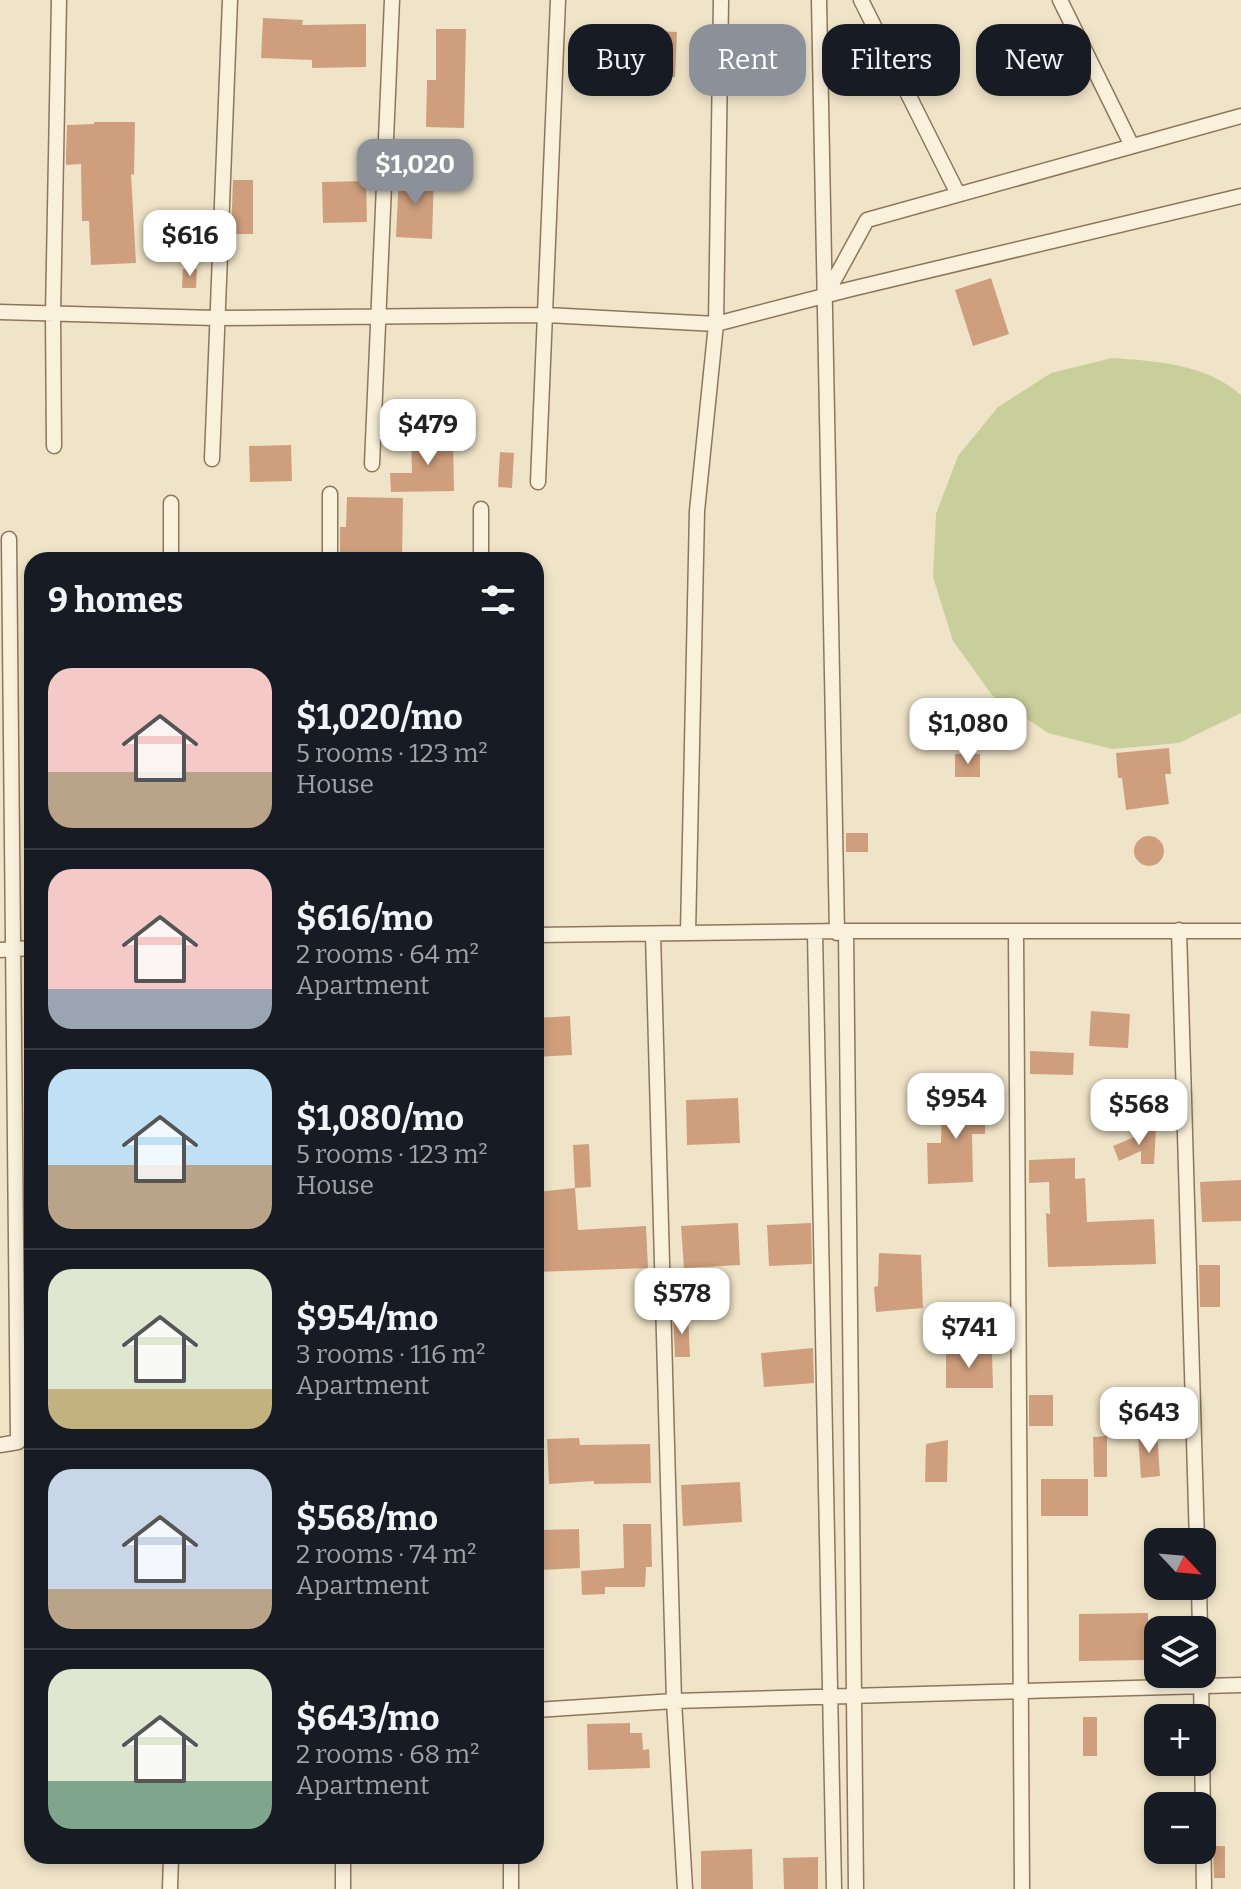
<!DOCTYPE html>
<meta charset="utf-8">
<style>
:root{--surface:#171b24;--page:#20242c;--text:#f1f3f6;--muted:#9ea1a6;--line:#363941;--accent:#8c9099}
body{margin:0;font-family:Bitter,serif;background:var(--page);color:var(--text);height:100vh;display:flex;flex-direction:column;font-size:30px;white-space:nowrap}
*{box-sizing:border-box;margin:0}
p{font-size:26px;color:var(--muted)}
.icon{flex:none;width:44px;height:44px;fill:none;stroke:currentColor;stroke-width:2;stroke-linecap:round;stroke-linejoin:round}
.map{position:relative;flex:1;overflow:hidden}
.sheet{position:absolute;left:24px;top:552px;width:520px;height:1312px;display:flex;flex-direction:column;background:var(--surface);border-radius:24px;box-shadow:0 4px 12px #0003}
.sheet>*{flex:none}
.guide{position:absolute;left:568px;top:24px;width:552px;height:72px;display:flex;gap:16px}
.needle{width:52px;rotate:116deg}
.buttons{position:absolute;left:1144px;top:1528px;display:grid;gap:16px}
.buttons a{display:grid;place-items:center;width:72px;height:72px;border-radius:16px;background:var(--surface);box-shadow:0 4px 12px #0003;font-size:40px}
.price{position:absolute;translate:-50% -68px;padding:0 18px;border-radius:16px;background:#fff;color:#222;font-size:26px;line-height:52px;filter:drop-shadow(0 2px 4px #0008)}
.price::after{content:'';position:absolute;left:50%;top:48px;width:24px;height:18px;margin-left:-12px;background:inherit;clip-path:polygon(0 0,100% 0,50% 100%)}
.price.on{background:var(--accent);color:#fff}
ul{padding:0;list-style:none}
li{display:flex;align-items:center;gap:24px;height:200px;padding:0 24px}
li+li{border-top:2px solid var(--line)}
li span{display:grid;place-items:center;flex:none;width:224px;height:160px;border-radius:24px;color:#555}
li>.icon{margin-inline-start:auto}
span .icon{width:96px;height:96px;fill:#fffc;stroke-width:1}
li b{font-size:34px}
h2{display:flex;justify-content:space-between;align-items:center;height:96px;padding:0 24px;font-size:34px}
.tag{padding:0 28px;border-radius:24px;background:var(--surface);box-shadow:0 4px 12px #0003;font-size:28px;line-height:72px}
.tag.on{background:var(--accent);color:#fff}
.map>svg:first-child{display:block}
</style>
<div class="map">
<svg width="1241" height="1889" viewBox="0 0 1241 1889">
<rect width="100%" height="100%" fill="#f0e4c8"/>
<path fill="#c9cf9b" d="M 1112,358 C 1156,361 1206,364 1241,395 L 1241,713 L 1179,743 L 1112,749 L 1048,733 L 992,695 L 953,641 L 933,577 L 936,514 L 958,456 L 998,407 L 1051,373 Z"/>
<path fill="#cf9f7d" d="M 263,18 L 303,20 L 302,25 L 366,24 L 366,67 L 312,68 L 312,60 L 261,58 Z
M 436,29 L 466,29 L 464,128 L 426,127 L 427,80 L 436,80 Z
M 639,30 L 677,32 L 675,77 L 637,76 Z
M 94,122 L 135,122 L 134,175 L 131,174 L 136,263 L 91,265 L 89,221 L 82,221 L 81,164 L 66,165 L 66,152 L 67,125 L 94,124 Z
M 399,175 L 434,176 L 432,239 L 396,237 Z
M 233,180 L 253,180 L 253,234 L 231,234 Z
M 366,181 L 367,222 L 323,223 L 322,182 Z
M 183,269 L 197,269 L 196,288 L 182,288 Z
M 991,278 L 1009,334 L 973,346 L 955,290 Z
M 411,438 L 453,438 L 454,491 L 391,492 L 390,473 L 412,473 Z
M 291,445 L 292,481 L 250,482 L 249,446 Z
M 500,452 L 514,453 L 512,488 L 498,487 Z
M 347,497 L 403,498 L 402,560 L 340,560 L 340,527 L 346,527 Z
M 1169,748 L 1171,774 L 1165,774 L 1169,804 L 1126,810 L 1122,778 L 1118,778 L 1116,753 Z
M 955,754 L 980,754 L 980,777 L 955,777 Z
M 846,833 L 868,833 L 868,852 L 846,852 Z
M1134 851a15 15 0 1 1 30 0a15 15 0 1 1-30 0Z
M 1091,1011 L 1130,1014 L 1128,1048 L 1089,1046 Z
M 570,1016 L 572,1055 L 536,1057 L 536,1018 Z
M 1030,1051 L 1074,1053 L 1073,1075 L 1030,1074 Z
M 942,1097 L 986,1098 L 985,1134 L 972,1134 L 973,1182 L 928,1184 L 927,1143 L 941,1143 Z
M 738,1098 L 740,1143 L 687,1145 L 686,1100 Z
M 1156,1128 L 1154,1164 L 1141,1164 L 1141,1151 L 1119,1161 L 1113,1146 Z
M 589,1144 L 591,1187 L 575,1188 L 573,1145 Z
M 1075,1158 L 1075,1179 L 1085,1178 L 1087,1222 L 1154,1219 L 1156,1264 L 1048,1267 L 1046,1213 L 1050,1214 L 1049,1182 L 1029,1183 L 1029,1160 Z
M 1241,1180 L 1241,1221 L 1202,1222 L 1200,1182 Z
M 575,1188 L 578,1230 L 646,1226 L 648,1268 L 536,1272 L 536,1192 Z
M 738,1223 L 740,1265 L 684,1268 L 681,1226 Z
M 811,1223 L 812,1264 L 769,1266 L 767,1225 Z
M 879,1253 L 921,1255 L 923,1308 L 876,1312 L 874,1287 L 878,1286 Z
M 1199,1265 L 1220,1265 L 1220,1307 L 1200,1307 Z
M 688,1314 L 690,1357 L 675,1357 L 673,1315 Z
M 813,1348 L 814,1383 L 764,1387 L 761,1353 Z
M 992,1352 L 993,1388 L 946,1388 L 946,1353 Z
M 1029,1395 L 1053,1395 L 1053,1426 L 1029,1426 Z
M 1157,1433 L 1160,1476 L 1141,1478 L 1138,1434 Z
M 1107,1436 L 1107,1477 L 1094,1477 L 1093,1437 Z
M 579,1438 L 580,1445 L 650,1444 L 651,1483 L 594,1484 L 594,1481 L 549,1484 L 547,1439 Z
M 948,1440 L 947,1482 L 925,1482 L 926,1444 Z
M 1041,1479 L 1088,1479 L 1088,1516 L 1041,1516 Z
M 740,1482 L 742,1522 L 683,1526 L 681,1485 Z
M 623,1524 L 651,1524 L 652,1567 L 646,1567 L 645,1587 L 605,1587 L 605,1594 L 582,1595 L 581,1571 L 624,1568 Z
M 579,1529 L 580,1568 L 540,1570 L 539,1530 Z
M 1148,1613 L 1148,1660 L 1079,1661 L 1079,1614 Z
M 1083,1717 L 1097,1717 L 1097,1756 L 1083,1756 Z
M 630,1723 L 630,1733 L 642,1733 L 643,1750 L 649,1749 L 650,1768 L 588,1770 L 587,1724 Z
M 1213,1846 L 1225,1846 L 1225,1878 L 1214,1878 Z
M 752,1849 L 753,1889 L 701,1889 L 701,1851 Z
M 818,1857 L 818,1889 L 784,1889 L 783,1858 Z"/>
<g fill="none" stroke-linecap="round" stroke-linejoin="round">
<g stroke="#8d765c" stroke-width="17">
<path id="minor" d="M 819,0 L 837,933
M 861,0 L 958,194
M 1060,0 L 1132,146
M 827,293 L 867,220 L 1241,116
M 0,312 L 215,318 L 547,315 L 716,324 L 851,289 L 1241,196
M 54,446 L 53,314 L 59,0
M 212,459 L 230,0
M 372,464 L 392,0
M 538,482 L 558,0
M 330,494 L 330,560
M 481,509 L 481,560
M 171,560 L 171,503
M 1179,930 L 1197,1542
M 846,931 L 856,1889
M 688,933 L 697,511 L 716,324 L 721,0
M 815,933 L 834,1889
M 1016,933 L 1022,1889
M 653,934 L 674,1701 L 685,1889
M 536,935 L 846,931 L 1241,931
M 0,950 L 32,948
M 0,1445 L 18,1442 L 9,539
M 1199,1586 L 1200,1630
M 1201,1674 L 1204,1889
M 536,1710 L 674,1701 L 1241,1685
M 511,1856 L 511,1889
M 170,1889 L 171,1856
M 343,1889 L 343,1856"/>
</g>
<use href="#minor" stroke="#faf1dc" stroke-width="14"/>
</g>
</svg>
<div class="buttons">
<a><svg class="needle" viewBox="-14 -14 28 28"><path d="M0-13l5 13h-10z" fill="#e53935"/><path d="M0 13l5-13h-10z" fill="#9ea1a6"/></svg></a>
<a><svg class="icon" aria-label="layers" viewBox="0 0 24 24"><path d="M12 4l9 5-9 5-9-5zM3 14l9 5 9-5"/></svg></a>
<a>+</a>
<a>−</a>
</div>
<b class="price on" style="left:415px;top:207px">$1,020</b>
<b class="price" style="left:190px;top:278px">$616</b>
<b class="price" style="left:428px;top:467px">$479</b>
<b class="price" style="left:968px;top:766px">$1,080</b>
<b class="price" style="left:956px;top:1141px">$954</b>
<b class="price" style="left:1139px;top:1147px">$568</b>
<b class="price" style="left:682px;top:1336px">$578</b>
<b class="price" style="left:969px;top:1370px">$741</b>
<b class="price" style="left:1149px;top:1455px">$643</b>
<div class="guide">
<a class="tag">Buy</a>
<a class="tag on">Rent</a>
<a class="tag">Filters</a>
<a class="tag">New</a>
</div>
<section class="sheet">
<h2>9 homes<svg class="icon" aria-label="filters" viewBox="0 0 24 24"><path d="M4 7h16M4 17h16"/><circle cx="9" cy="7" r="2"/><circle cx="15" cy="17" r="2"/></svg></h2>
<ul>
<li><span style="background:linear-gradient(#f6c9c9 65%,#b9a48a 0)"><svg class="icon" aria-label="home" viewBox="0 0 24 24"><path d="M3 11l9-7 9 7M6 9v11h12V9"/></svg></span><div><b>$1,020/mo</b><p>5 rooms · 123 m²</p><p>House</p></div></li>
<li><span style="background:linear-gradient(#f6c9c9 75%,#9aa5b1 0)"><svg class="icon" aria-label="home" viewBox="0 0 24 24"><path d="M3 11l9-7 9 7M6 9v11h12V9"/></svg></span><div><b>$616/mo</b><p>2 rooms · 64 m²</p><p>Apartment</p></div></li>
<li><span style="background:linear-gradient(#bfe0f5 60%,#b9a48a 0)"><svg class="icon" aria-label="home" viewBox="0 0 24 24"><path d="M3 11l9-7 9 7M6 9v11h12V9"/></svg></span><div><b>$1,080/mo</b><p>5 rooms · 123 m²</p><p>House</p></div></li>
<li><span style="background:linear-gradient(#dfe7d0 75%,#c2b280 0)"><svg class="icon" aria-label="home" viewBox="0 0 24 24"><path d="M3 11l9-7 9 7M6 9v11h12V9"/></svg></span><div><b>$954/mo</b><p>3 rooms · 116 m²</p><p>Apartment</p></div></li>
<li><span style="background:linear-gradient(#c9d6e8 75%,#b9a48a 0)"><svg class="icon" aria-label="home" viewBox="0 0 24 24"><path d="M3 11l9-7 9 7M6 9v11h12V9"/></svg></span><div><b>$568/mo</b><p>2 rooms · 74 m²</p><p>Apartment</p></div></li>
<li><span style="background:linear-gradient(#dfe7d0 70%,#7fa58c 0)"><svg class="icon" aria-label="home" viewBox="0 0 24 24"><path d="M3 11l9-7 9 7M6 9v11h12V9"/></svg></span><div><b>$643/mo</b><p>2 rooms · 68 m²</p><p>Apartment</p></div></li>
</ul>
</section>
</div>
